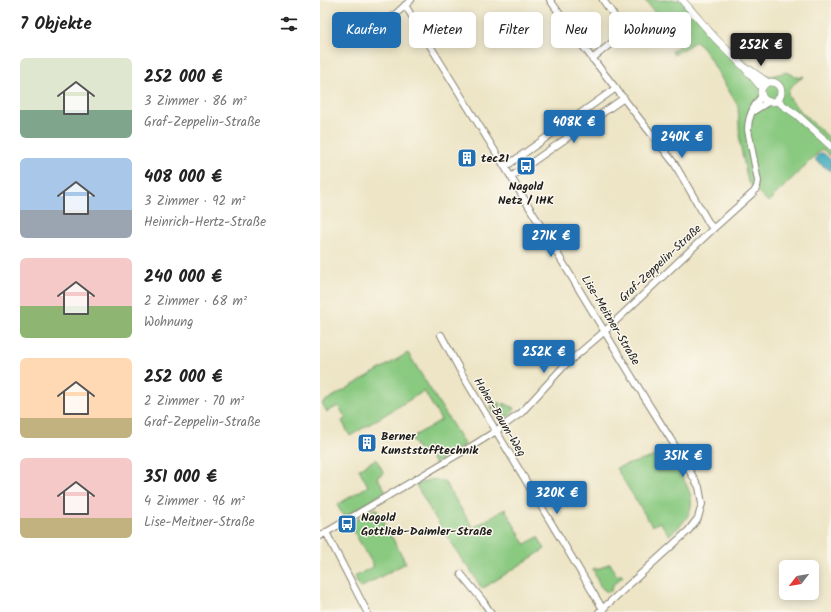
<!DOCTYPE html>
<html lang="de">
<meta charset="utf-8">
<style>
:root{--surface:#fff;--page:#f2f2f2;--text:#222;--muted:#767676;--accent:#1f6fb2}
body{margin:0;font-family:Kalam,sans-serif;background:var(--page);color:var(--text);height:100vh;display:flex;flex-direction:column;font-size:15px;white-space:nowrap}
*{box-sizing:border-box;margin:0}
p{font-size:13px;color:var(--muted)}
.icon{flex:none;width:22px;height:22px;fill:none;stroke:currentColor;stroke-width:2;stroke-linecap:round;stroke-linejoin:round}
.map{position:relative;flex:1;overflow:hidden}
.sheet{display:flex;flex-direction:column;background:var(--surface);width:320px}
.sheet>*{flex:none}
.guide{position:absolute;left:12px;top:12px;width:380px;height:36px;display:flex;gap:8px}
.needle{width:26px;rotate:239deg}
.controls{position:absolute;left:459px;top:560px;display:grid;gap:8px}
.controls a{display:grid;place-items:center;width:40px;height:40px;border-radius:6px;background:var(--surface);box-shadow:0 2px 10px #0003;font-size:20px}
.price{position:absolute;translate:-50% -34px;padding:0 9px;border-radius:4px;background:var(--accent);color:#fff;font-size:13px;line-height:26px;filter:drop-shadow(0 1px 2px #0008)}
.price::after{content:'';position:absolute;left:50%;top:24px;width:12px;height:9px;margin-left:-6px;background:inherit;clip-path:polygon(0 0,100% 0,50% 100%)}
.price.selected{background:#222;color:#fff}
ul{padding:0;list-style:none}
li{display:flex;align-items:center;gap:12px;height:100px;padding:0 20px}
li span{display:grid;place-items:center;flex:none;width:112px;height:80px;border-radius:6px;color:#555}
li>.icon{margin-inline-start:auto}
span .icon{width:48px;height:48px;fill:#fffc;stroke-width:1}
li b{font-size:17px}
h2{display:flex;justify-content:space-between;align-items:center;height:48px;padding:0 20px;font-size:17px}
.tag{padding:0 14px;border-radius:6px;background:var(--surface);box-shadow:0 2px 10px #0003;font-size:14px;line-height:36px}
.tag.selected{background:var(--accent);color:#fff}
main{display:flex;flex:1;min-height:0}
.map>svg:first-child{display:block}
</style>
<main>
<section class="sheet">
<h2>7 Objekte<svg class="icon" aria-label="filters" viewBox="0 0 24 24"><path d="M4 7h16M4 17h16"/><circle cx="9" cy="7" r="2"/><circle cx="15" cy="17" r="2"/></svg></h2>
<ul>
<li><span style="background:linear-gradient(#dfe7d0 65%,#7fa58c 0)"><svg class="icon" aria-label="home" viewBox="0 0 24 24"><path d="M3 11l9-7 9 7M6 9v11h12V9"/></svg></span><div><b>252 000 €</b><p>3 Zimmer · 86 m²</p><p>Graf-Zeppelin-Straße</p></div></li>
<li><span style="background:linear-gradient(#a9c7e8 65%,#9aa5b1 0)"><svg class="icon" aria-label="home" viewBox="0 0 24 24"><path d="M3 11l9-7 9 7M6 9v11h12V9"/></svg></span><div><b>408 000 €</b><p>3 Zimmer · 92 m²</p><p>Heinrich-Hertz-Straße</p></div></li>
<li><span style="background:linear-gradient(#f6c9c9 60%,#8fb573 0)"><svg class="icon" aria-label="home" viewBox="0 0 24 24"><path d="M3 11l9-7 9 7M6 9v11h12V9"/></svg></span><div><b>240 000 €</b><p>2 Zimmer · 68 m²</p><p>Wohnung</p></div></li>
<li><span style="background:linear-gradient(#ffd9b3 75%,#c2b280 0)"><svg class="icon" aria-label="home" viewBox="0 0 24 24"><path d="M3 11l9-7 9 7M6 9v11h12V9"/></svg></span><div><b>252 000 €</b><p>2 Zimmer · 70 m²</p><p>Graf-Zeppelin-Straße</p></div></li>
<li><span style="background:linear-gradient(#f6c9c9 75%,#c2b280 0)"><svg class="icon" aria-label="home" viewBox="0 0 24 24"><path d="M3 11l9-7 9 7M6 9v11h12V9"/></svg></span><div><b>351 000 €</b><p>4 Zimmer · 96 m²</p><p>Lise-Meitner-Straße</p></div></li>
</ul>
</section>
<div class="map">
<svg width="511" height="612" viewBox="0 0 511 612">
<rect width="100%" height="100%" fill="#fbf7ec"/>
<filter id="ink" filterUnits="userSpaceOnUse"><feTurbulence type="fractalNoise" baseFrequency=".025" numOctaves="2"/><feDisplacementMap in="SourceGraphic" scale="8" xChannelSelector="R" yChannelSelector="G"/><feConvolveMatrix kernelMatrix="1 2 1 2 8 2 1 2 1" color-interpolation-filters="sRGB"/></filter>
<filter id="wash" filterUnits="userSpaceOnUse"><feTurbulence type="fractalNoise" baseFrequency=".012" numOctaves="4" result="noise"/><feDisplacementMap in="SourceGraphic" scale="16" xChannelSelector="R" yChannelSelector="G"/><feGaussianBlur stdDeviation="0.9" result="paint"/><feColorMatrix in="noise" values="0 0 0 0 0 0 0 0 0 0 0 0 0 0 0 0 0 1.4 0 .05"/><feComposite in="paint" operator="in"/></filter>
<g filter="url(#wash)">
<rect width="100%" height="100%" fill="#ede5c6"/>
<path fill="#89c980" stroke="#52724e" d="M 325,0 L 368,0 L 398,36 L 418,55 L 428,64 L 443,74 L 451,76 L 467,72 L 479,78 L 484,76 C 479,80 468,87 468,94 C 469,103 503,132 511,139 L 511,156 L 502,149 L 448,202 L 428,182 L 420,144 L 418,106 L 390,59 L 381,45 L 376,41 L 354,55 L 352,51 L 360,45 Z
M 88,353 L 145,445 L 115,464 L 107,451 L 103,453 L 97,448 L 91,438 L 121,420 L 104,391 L 30,436 L 22,421 L 26,418 L 18,406 L 7,412 L 2,403 Z
M 177,403 L 181,403 L 179,418 L 171,409 L 172,405 Z
M 184,403 L 194,408 L 194,410 C 192,415 187,417 181,419 Z
M 346,453 C 367,485 389,506 349,535 L 340,522 L 332,526 L 296,468 Z
M 56,459 L 64,473 L 57,477 L 66,491 L 24,517 L 17,505 L 48,486 L 39,469 Z
M 111,479 L 124,481 L 153,528 L 185,509 L 205,544 L 218,537 L 225,549 L 162,589 L 148,566 L 144,563 L 114,516 L 96,485 Z
M 56,508 L 86,563 L 40,588 L 34,577 L 54,566 L 29,524 Z
M 290,563 L 297,576 L 302,574 L 303,576 L 293,585 L 291,591 L 288,592 C 278,588 277,578 273,569 L 276,568 L 277,570 Z"/>
<path fill="#3facbd" stroke="#2e646c" d="M 501,153 L 503,153 L 511,160 L 511,171 L 496,161 C 496,156 497,155 501,153 Z"/>
</g>
<g filter="url(#ink)">
<g fill="none" stroke-linecap="round" stroke-linejoin="round">
<g stroke="#848071" stroke-width="8">
<path id="minor" d="M 230,0 L 258,40 L 354,163 L 390,225 L 394,228
M 85,5 L 191,177 L 326,400 L 355,446 L 379,487 L 382,504 L 378,518 L 368,531 L 279,612
M 57,31 L 91,0
M 272,59 L 300,36 C 300,20 291,12 283,0
M 432,112 L 448,102
M 185,167 L 296,88
M 191,177 L 304,98
M 121,335 L 142,374 L 176,431 L 284,611
M 6,532 L 15,550 L 47,612
M 0,536 L 157,443 L 176,431 L 201,413 L 244,366 L 285,331 L 394,228 L 434,192 L 437,187 L 438,181 L 428,130 C 428,117 433,106 442,96
M 141,574 L 163,601 L 170,612"/>
</g>
<g stroke="#848071" stroke-width="8">
<path id="tertiary" d="M 362,0 L 395,38 L 424,67 L 442,88
M 430,70 L 447,82
M441 92a10 10 0 1 1 20 0a10 10 0 1 1-20 0Z
M 457,101 L 477,115 L 511,146"/>
</g>
<use href="#minor" stroke="#fff" stroke-width="6"/>
<use href="#tertiary" stroke="#fff" stroke-width="7"/>
</g>
</g>
<defs>
<g id="building-square" transform="scale(1)"><rect x="-9" y="-9" width="18" height="18" rx="4" fill="#1f6fb2" stroke="#fbf7ec"/><path d="M-4-6H4V6H1V3H-1V6H-4ZM-2.5-4.3h1.7v1.8h-1.7ZM.8-4.3h1.7v1.8H.8ZM-2.5-1h1.7V.8h-1.7ZM.8-1h1.7V.8H.8Z" fill="#fff"/></g>
<g id="bus-square" transform="scale(1)"><rect x="-9" y="-9" width="18" height="18" rx="4" fill="#1f6fb2" stroke="#fbf7ec"/><path d="M-5-6H5V4H4V6H2V4H-2V6H-4V4H-5ZM-3.5-4V0h7V-4ZM-3.5 1.2v1.5H-2V1.2ZM2 1.2v1.5H3.5V1.2Z" fill="#fff"/></g>
</defs>
<g fill-rule="evenodd">
<use href="#building-square" x="147" y="158"/>
<use href="#bus-square" x="206" y="166"/>
<use href="#building-square" x="47" y="443"/>
<use href="#bus-square" x="27" y="524"/>
</g>
<g text-anchor="middle" stroke-width="3" stroke-linejoin="round" paint-order="stroke">
<g font-size="12" font-weight="bold" fill="#1c1c1c" stroke="#fbf7ec" text-anchor="start">
<text x="161" y="162">tec21</text>
<text x="206" y="190" text-anchor="middle">Nagold<tspan x="206" dy="14">Netz / IHK</tspan></text>
<text x="61" y="440">Berner<tspan x="61" dy="14">Kunststofftechnik</tspan></text>
<text x="41" y="521">Nagold<tspan x="41" dy="14">Gottlieb-Daimler-Straße</tspan></text>
</g>
<g font-size="12" fill="#1c1c1c" stroke="#fbf7ec">
<text transform="translate(340 263) rotate(-43)" y="4">Graf-Zeppelin-Straße</text>
<text transform="translate(291 320) rotate(59)" y="4">Lise-Meitner-Straße</text>
<text transform="translate(180 417) rotate(59)" y="4">Hoher-Baum-Weg</text>
</g>
</g>
</svg>
<div class="controls">
<a><svg class="needle" viewBox="-14 -14 28 28"><path d="M0-13l5 13h-10z" fill="#e53935"/><path d="M0 13l5-13h-10z" fill="#767676"/></svg></a>
</div>
<b class="price selected" style="left:441px;top:67px">252K €</b>
<b class="price" style="left:254px;top:144px">408K €</b>
<b class="price" style="left:362px;top:159px">240K €</b>
<b class="price" style="left:231px;top:258px">271K €</b>
<b class="price" style="left:224px;top:374px">252K €</b>
<b class="price" style="left:363px;top:478px">351K €</b>
<b class="price" style="left:237px;top:515px">320K €</b>
<div class="guide">
<a class="tag selected">Kaufen</a>
<a class="tag">Mieten</a>
<a class="tag">Filter</a>
<a class="tag">Neu</a>
<a class="tag">Wohnung</a>
</div>
</div>
</main>
